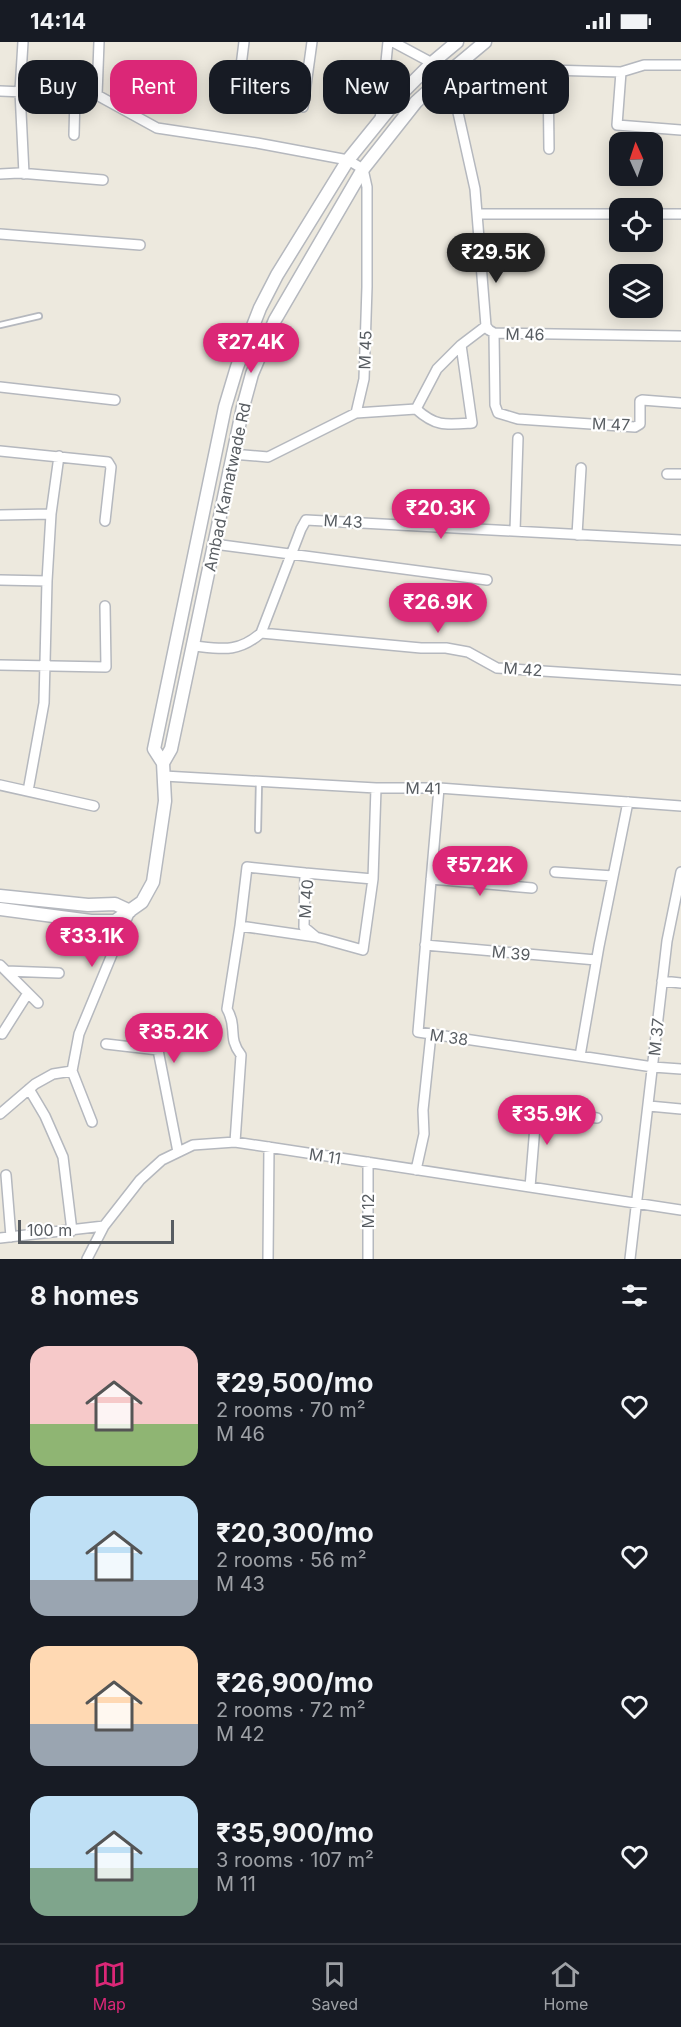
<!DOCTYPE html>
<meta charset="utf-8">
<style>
:root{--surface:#171b24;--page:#242831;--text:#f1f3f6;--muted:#9ea1a6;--line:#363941;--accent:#db2777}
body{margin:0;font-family:Inter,sans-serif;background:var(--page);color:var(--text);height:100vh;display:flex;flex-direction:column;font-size:22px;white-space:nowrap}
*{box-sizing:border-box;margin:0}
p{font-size:20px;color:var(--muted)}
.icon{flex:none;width:33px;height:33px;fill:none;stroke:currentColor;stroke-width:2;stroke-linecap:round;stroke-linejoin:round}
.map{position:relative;height:1217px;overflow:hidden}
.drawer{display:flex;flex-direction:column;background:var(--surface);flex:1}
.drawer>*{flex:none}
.guide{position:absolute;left:18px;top:18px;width:645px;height:54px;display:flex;gap:12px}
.needle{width:39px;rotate:357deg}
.buttons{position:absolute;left:609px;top:90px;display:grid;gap:12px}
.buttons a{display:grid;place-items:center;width:54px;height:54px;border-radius:12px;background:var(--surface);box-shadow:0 3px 15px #0003;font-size:30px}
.scale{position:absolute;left:18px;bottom:15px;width:156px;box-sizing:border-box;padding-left:6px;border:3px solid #585d62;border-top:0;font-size:16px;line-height:21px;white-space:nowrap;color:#585d62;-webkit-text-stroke:4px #fff;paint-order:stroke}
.price{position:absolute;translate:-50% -51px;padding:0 14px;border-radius:21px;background:var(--accent);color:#fff;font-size:20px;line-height:39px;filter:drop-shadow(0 2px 3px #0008)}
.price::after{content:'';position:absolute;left:50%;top:36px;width:18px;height:14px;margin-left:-9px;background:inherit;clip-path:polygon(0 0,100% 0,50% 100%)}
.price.on{background:#222;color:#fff}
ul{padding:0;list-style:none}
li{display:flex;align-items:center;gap:18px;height:150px;padding:0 30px}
li span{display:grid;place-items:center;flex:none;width:168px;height:120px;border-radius:18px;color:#555}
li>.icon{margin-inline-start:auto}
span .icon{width:72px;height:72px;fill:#fffc;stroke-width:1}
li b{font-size:26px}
h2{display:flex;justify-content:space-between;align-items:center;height:72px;padding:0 30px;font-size:26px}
.pill{padding:0 21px;border-radius:18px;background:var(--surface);box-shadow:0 3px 15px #0003;font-size:21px;line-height:54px}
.pill.on{background:var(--accent);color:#fff}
.status{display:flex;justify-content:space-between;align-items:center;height:42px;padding:0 30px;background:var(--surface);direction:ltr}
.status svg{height:16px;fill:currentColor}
.tab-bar{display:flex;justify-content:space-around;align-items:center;height:84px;border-top:2px solid var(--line);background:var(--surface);font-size:16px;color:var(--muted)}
.tab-bar a{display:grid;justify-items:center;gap:3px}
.tab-bar .on{color:var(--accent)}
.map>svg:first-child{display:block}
</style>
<div class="status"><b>14:14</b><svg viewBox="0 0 49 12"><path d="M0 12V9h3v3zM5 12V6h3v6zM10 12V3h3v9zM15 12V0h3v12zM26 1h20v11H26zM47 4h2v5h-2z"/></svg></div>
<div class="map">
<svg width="681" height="1217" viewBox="0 0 681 1217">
<rect width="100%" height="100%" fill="#ede9de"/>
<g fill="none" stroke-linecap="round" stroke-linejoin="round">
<g stroke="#b5b8be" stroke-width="8">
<path id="service" d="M 0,283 L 39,274
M 258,788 L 259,740"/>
</g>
<g stroke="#b5b8be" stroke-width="12">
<path id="minor" d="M 23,0 L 20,49 L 24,132
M 393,0 L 449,30 L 548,28 L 621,30 L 617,83 L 681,88
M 548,28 L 549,107
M 449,30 L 475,147 L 486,284 L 489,288 L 494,291 L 681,294
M 621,30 L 644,23 L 681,23
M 238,48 L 244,0
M 0,49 L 97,53 L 157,86 L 257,101 L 348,118 L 363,127 L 367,145 L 367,245 L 364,337 L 356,371 L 268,415 L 232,412
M 97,53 L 99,0
M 303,65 L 312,0
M 380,79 L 388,0
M 74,93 L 75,53
M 0,132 L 19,131 L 103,138
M 477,172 L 620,172
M 652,172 L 681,172
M 0,192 L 140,203
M 494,291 L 495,363 L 498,371 L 518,377 L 635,385 L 640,382 L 640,359 L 642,358 L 681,361
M 461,303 L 486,284
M 0,345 L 115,358
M 356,371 L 416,367 C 436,385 446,383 472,381 L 461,303 L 437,327 L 416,367
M 0,409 L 108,420 L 111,425 L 105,479
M 667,432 L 681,432
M 51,472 L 59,414
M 0,473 L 51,472 L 47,539 L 44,661 L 28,749
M 515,489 L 518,396
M 577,493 L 581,426
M 214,502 L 487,538
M 0,538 L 47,539
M 261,591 L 301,487 L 306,478 L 681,498
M 194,604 C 222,607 238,611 261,591 L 421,606 L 446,606 L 468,610 L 497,626 L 681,638
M 0,623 L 106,625 L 105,564
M 164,734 L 376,746 L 439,746 L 681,764
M 0,743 L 94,764
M 439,746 L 418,990 L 653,1025 L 681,1027
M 555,830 L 613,834
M 373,837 L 305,831 L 304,885 L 316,895 L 363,908 L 373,837 L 376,746
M 431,837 L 532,846
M 240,884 L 316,895
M 425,903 L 596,918
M 0,923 L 38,961
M 6,929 L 59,931
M 662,939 L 681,941
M 2,992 L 28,951
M 106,1002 L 158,1008 L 178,1110
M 580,1014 L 599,904 L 628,760
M 72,1029 L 79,992 L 130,869
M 29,1047 L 45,1074 L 63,1115 L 72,1189
M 649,1064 L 681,1067
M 536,1069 L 597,1076
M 0,1072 L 35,1042 L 53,1032 L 72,1029 L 92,1080
M 235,1100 L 241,1013 C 227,995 238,986 227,967 L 240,884 L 247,825 L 305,831
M 416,1128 L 424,1092 L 423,1068 L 431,992
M 6,1133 L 11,1195
M 530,1145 L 537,1060
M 0,1196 L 104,1184 L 140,1138 L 162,1118 L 193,1103 L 235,1100 L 681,1168
M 87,1217 L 104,1184
M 268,1217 L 269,1105
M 368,1217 L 368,1120
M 630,1217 L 667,899 L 681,830"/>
</g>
<g stroke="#b5b8be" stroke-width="15">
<path id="tertiary" d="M 163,721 L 154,707 L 225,365 L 237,325 L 260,266 L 277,233 L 348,118 L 403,50 L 433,20 L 457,0
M 0,854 L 88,863 L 115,862 L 130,869
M 0,867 L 91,879 L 115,879 L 142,860 L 153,840 L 165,759 L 163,721 L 171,707 L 243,365 L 252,332 L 275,278 L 363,127 L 416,60 L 449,30 L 485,0"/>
</g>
<use href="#service" stroke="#fff" stroke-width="4.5"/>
<use href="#minor" stroke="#fff" stroke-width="9"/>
<use href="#tertiary" stroke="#fff" stroke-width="12"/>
</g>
<g text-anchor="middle" stroke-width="4.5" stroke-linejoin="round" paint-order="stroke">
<g font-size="16" fill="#585d62" stroke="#fff">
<text transform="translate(525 292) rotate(1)" y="6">M 46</text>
<text transform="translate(365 308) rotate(-88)" y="6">M 45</text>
<text transform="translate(611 382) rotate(2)" y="6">M 47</text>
<text transform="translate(227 445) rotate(-78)" y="6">Ambad Kamatwade Rd</text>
<text transform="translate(343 479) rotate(3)" y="6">M 43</text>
<text transform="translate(523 627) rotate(4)" y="6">M 42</text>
<text transform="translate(423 746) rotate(1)" y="6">M 41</text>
<text transform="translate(306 857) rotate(-86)" y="6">M 40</text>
<text transform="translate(511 911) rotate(5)" y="6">M 39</text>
<text transform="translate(449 995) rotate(8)" y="6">M 38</text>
<text transform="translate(656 995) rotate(-84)" y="6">M 37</text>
<text transform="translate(325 1114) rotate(9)" y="6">M 11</text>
<text transform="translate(368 1169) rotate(-90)" y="6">M 12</text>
</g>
</g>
</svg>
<div class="buttons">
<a><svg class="needle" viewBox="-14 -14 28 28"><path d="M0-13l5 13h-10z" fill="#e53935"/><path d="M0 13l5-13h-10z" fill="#9ea1a6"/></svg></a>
<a><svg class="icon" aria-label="locate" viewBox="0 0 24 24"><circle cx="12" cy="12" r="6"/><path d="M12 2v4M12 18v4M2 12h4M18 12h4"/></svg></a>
<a><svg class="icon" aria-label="layers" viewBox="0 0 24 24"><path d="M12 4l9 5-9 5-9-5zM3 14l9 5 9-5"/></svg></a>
</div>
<div class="scale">100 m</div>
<b class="price on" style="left:496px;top:242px">₹29.5K</b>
<b class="price" style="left:251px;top:332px">₹27.4K</b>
<b class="price" style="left:441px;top:498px">₹20.3K</b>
<b class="price" style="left:438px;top:592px">₹26.9K</b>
<b class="price" style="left:480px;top:855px">₹57.2K</b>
<b class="price" style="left:92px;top:926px">₹33.1K</b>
<b class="price" style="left:174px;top:1022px">₹35.2K</b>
<b class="price" style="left:547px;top:1104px">₹35.9K</b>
<div class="guide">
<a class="pill">Buy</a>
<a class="pill on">Rent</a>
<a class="pill">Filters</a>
<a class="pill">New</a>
<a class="pill">Apartment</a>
</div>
</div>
<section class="drawer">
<h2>8 homes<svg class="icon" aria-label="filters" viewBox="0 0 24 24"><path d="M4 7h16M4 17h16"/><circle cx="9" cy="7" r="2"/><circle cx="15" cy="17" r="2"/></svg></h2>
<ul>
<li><span style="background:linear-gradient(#f6c9c9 65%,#8fb573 0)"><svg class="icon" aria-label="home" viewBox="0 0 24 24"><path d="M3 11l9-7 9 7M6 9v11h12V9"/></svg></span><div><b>₹29,500/mo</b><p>2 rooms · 70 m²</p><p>M 46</p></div><svg class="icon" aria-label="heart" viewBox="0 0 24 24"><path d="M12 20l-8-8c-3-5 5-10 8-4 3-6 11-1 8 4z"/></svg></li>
<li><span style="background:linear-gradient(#bfe0f5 70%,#9aa5b1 0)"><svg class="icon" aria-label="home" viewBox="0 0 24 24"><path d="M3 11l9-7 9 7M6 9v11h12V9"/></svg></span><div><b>₹20,300/mo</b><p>2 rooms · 56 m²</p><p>M 43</p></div><svg class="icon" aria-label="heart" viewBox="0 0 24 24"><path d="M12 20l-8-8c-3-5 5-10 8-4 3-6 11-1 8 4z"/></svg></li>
<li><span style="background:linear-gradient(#ffd9b3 65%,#9aa5b1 0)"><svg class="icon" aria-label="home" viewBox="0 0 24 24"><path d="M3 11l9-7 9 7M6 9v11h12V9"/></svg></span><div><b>₹26,900/mo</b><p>2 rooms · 72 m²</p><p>M 42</p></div><svg class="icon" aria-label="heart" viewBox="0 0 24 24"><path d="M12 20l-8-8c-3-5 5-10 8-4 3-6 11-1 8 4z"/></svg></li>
<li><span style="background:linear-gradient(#bfe0f5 60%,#7fa58c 0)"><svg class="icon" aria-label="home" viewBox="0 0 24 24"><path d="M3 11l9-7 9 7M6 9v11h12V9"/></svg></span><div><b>₹35,900/mo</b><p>3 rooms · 107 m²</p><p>M 11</p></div><svg class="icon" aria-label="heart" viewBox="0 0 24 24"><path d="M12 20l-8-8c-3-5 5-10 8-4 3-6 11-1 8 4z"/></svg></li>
</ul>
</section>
<nav class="tab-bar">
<a class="on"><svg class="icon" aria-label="map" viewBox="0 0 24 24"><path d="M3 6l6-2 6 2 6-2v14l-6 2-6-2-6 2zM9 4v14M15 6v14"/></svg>Map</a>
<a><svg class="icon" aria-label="saved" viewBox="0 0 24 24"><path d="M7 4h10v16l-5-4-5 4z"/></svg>Saved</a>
<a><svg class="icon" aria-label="home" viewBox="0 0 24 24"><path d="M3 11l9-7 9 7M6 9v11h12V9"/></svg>Home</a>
</nav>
